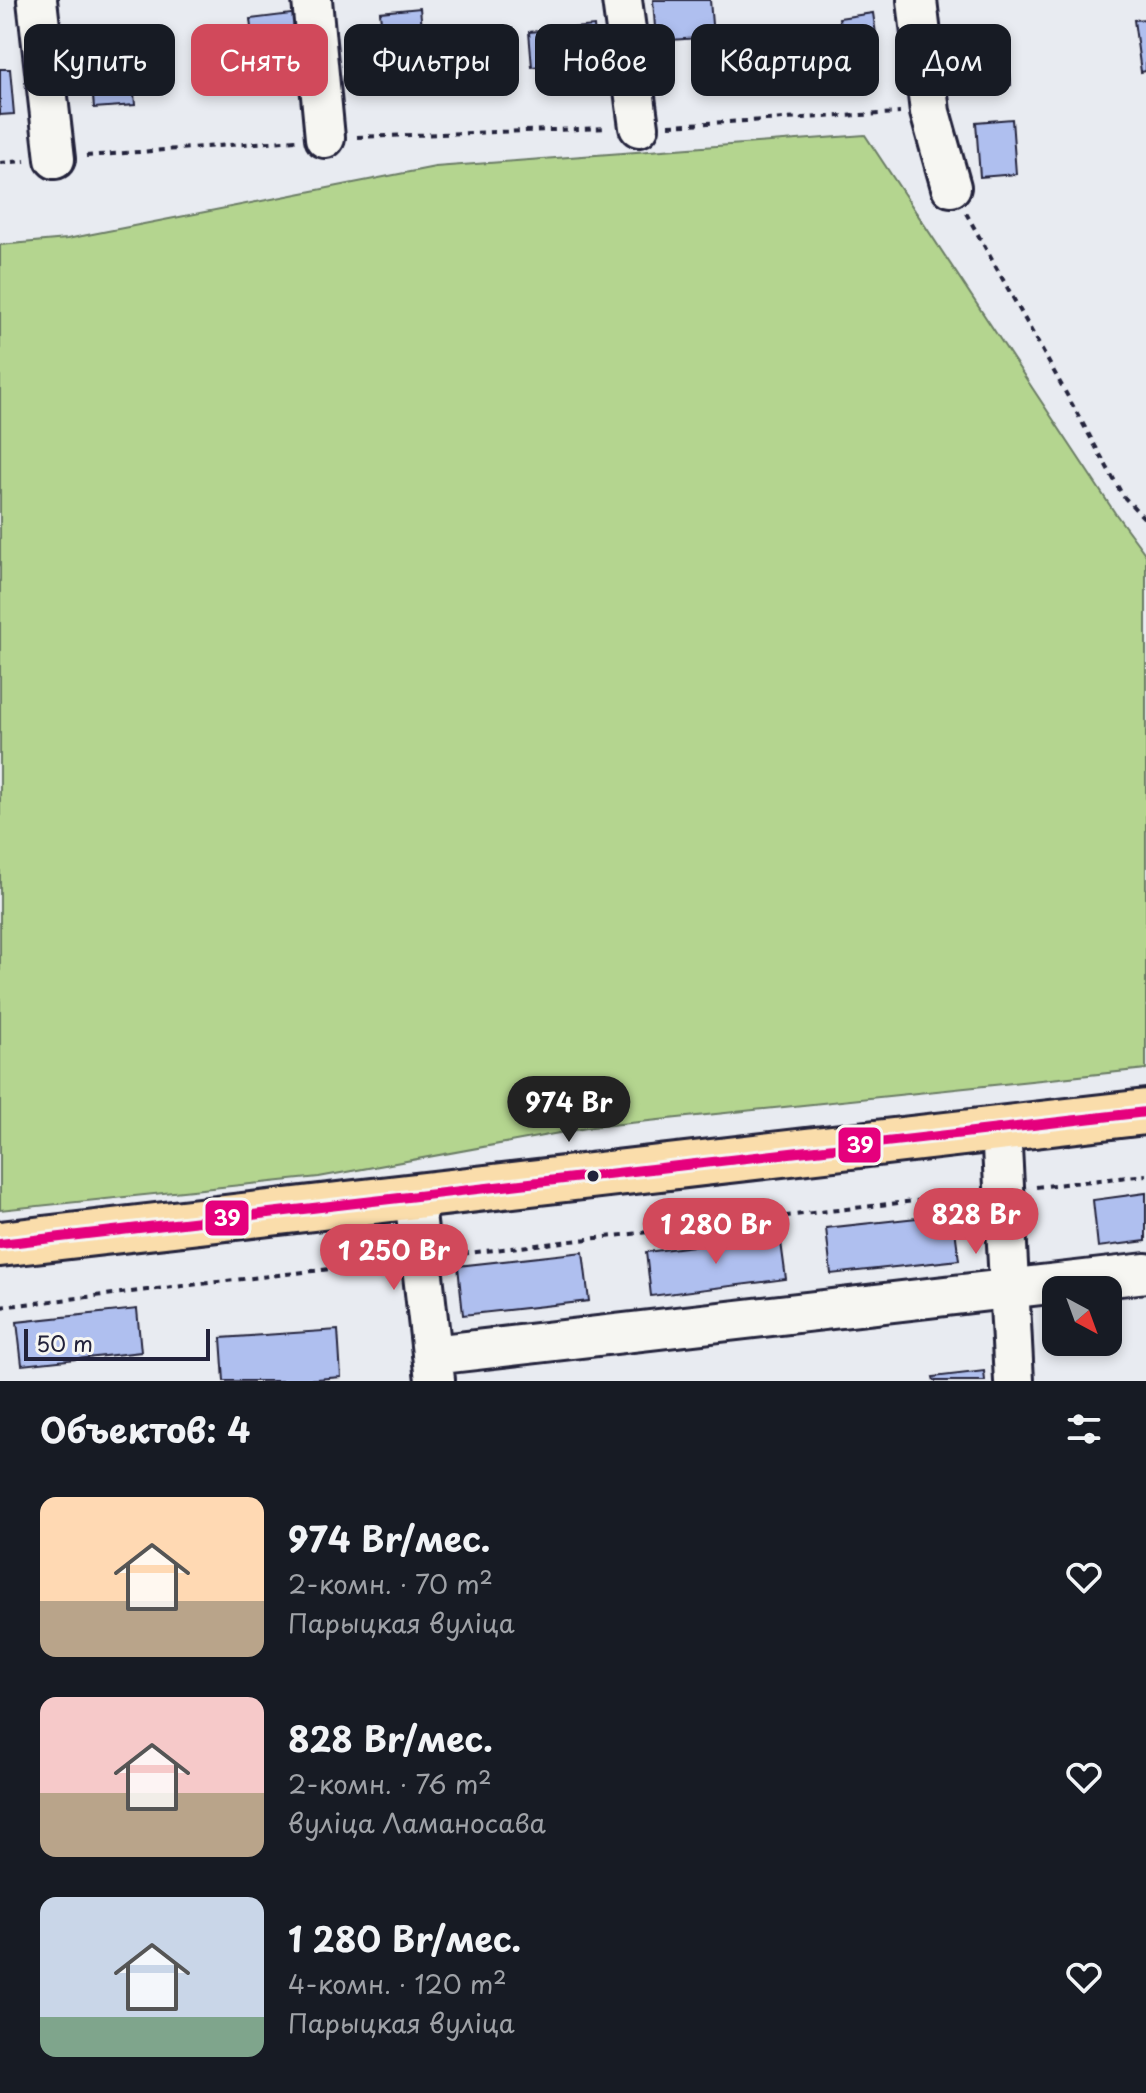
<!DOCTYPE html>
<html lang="ru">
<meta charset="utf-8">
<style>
:root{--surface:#171b24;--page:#20242c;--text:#f1f3f6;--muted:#9ea1a6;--accent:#d1495b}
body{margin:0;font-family:"Playpen Sans",sans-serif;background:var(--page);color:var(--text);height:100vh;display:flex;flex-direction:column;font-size:30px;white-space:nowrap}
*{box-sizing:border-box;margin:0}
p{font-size:26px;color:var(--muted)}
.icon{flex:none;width:44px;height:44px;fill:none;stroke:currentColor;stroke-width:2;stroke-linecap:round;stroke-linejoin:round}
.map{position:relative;height:1381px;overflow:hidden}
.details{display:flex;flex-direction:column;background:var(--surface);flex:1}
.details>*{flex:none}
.top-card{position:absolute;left:24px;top:24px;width:1098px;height:72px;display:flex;gap:16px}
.needle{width:52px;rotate:139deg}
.fabs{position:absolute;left:1042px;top:1276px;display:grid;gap:16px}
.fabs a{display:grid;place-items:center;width:80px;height:80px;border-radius:16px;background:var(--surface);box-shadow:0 4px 12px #0003;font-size:40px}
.scale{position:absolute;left:24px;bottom:20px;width:186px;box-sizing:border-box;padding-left:8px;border:4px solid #22223b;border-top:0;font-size:22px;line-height:28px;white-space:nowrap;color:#22223b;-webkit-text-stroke:6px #f6f6f2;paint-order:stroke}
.price{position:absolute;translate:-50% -68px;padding:0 18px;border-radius:28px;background:var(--accent);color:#fff;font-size:26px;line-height:52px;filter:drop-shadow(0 2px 4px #0008)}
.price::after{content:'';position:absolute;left:50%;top:48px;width:24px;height:18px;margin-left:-12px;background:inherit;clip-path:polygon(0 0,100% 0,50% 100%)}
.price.on{background:#222;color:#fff}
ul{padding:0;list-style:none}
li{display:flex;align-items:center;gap:24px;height:200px;padding:0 40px}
li span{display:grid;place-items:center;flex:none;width:224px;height:160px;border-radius:16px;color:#555}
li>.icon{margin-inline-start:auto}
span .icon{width:96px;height:96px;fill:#fffc;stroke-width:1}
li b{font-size:34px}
h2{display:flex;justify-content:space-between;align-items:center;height:96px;padding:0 40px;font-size:34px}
.pill{padding:0 28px;border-radius:16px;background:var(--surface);box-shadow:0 4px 12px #0003;font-size:28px;line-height:72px}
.pill.on{background:var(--accent);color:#fff}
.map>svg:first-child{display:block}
</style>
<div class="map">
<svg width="1146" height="1381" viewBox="0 0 1146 1381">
<rect width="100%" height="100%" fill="#e8ebf1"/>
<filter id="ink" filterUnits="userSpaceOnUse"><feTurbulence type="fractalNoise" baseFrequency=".0125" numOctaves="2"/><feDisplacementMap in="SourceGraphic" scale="16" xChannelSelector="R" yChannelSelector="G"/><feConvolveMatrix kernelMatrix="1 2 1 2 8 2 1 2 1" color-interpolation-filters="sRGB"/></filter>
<g filter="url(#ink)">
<path fill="#b4d58f" stroke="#6b7c65" stroke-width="2" d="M 865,135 L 1115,513 L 1146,555 L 1146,1069 L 592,1127 L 319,1177 L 0,1210 L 0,245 L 67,239 L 435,167 Z"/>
<path fill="#afbfef" stroke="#22223b" stroke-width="2" d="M 653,0 L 710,0 L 713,37 L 656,41 Z
M 420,8 L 425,59 L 385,63 L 380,12 Z
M 299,13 L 305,65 L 256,71 L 250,19 Z
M 873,13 L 876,34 L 842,39 L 839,18 Z
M 1146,19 L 1146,71 L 1141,72 L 1134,20 Z
M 594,26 L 597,61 L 532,67 L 529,32 Z
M 1007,34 L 1011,85 L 968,89 L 964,37 Z
M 131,56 L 135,105 L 94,108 L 90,59 Z
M 0,69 L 10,69 L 14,114 L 0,115 Z
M 1012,119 L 1016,174 L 980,177 L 976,122 Z
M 1146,1193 L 1146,1241 L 1098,1247 L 1093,1200 Z
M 953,1214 L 959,1260 L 831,1274 L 826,1228 Z
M 780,1235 L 786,1279 L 651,1296 L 646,1252 Z
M 583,1252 L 589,1301 L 463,1315 L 458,1266 Z
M 137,1309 L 141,1352 L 22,1365 L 17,1322 Z
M 338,1330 L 341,1377 L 291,1381 L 224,1381 L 221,1338 Z
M 984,1371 L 985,1381 L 934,1381 L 933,1377 Z"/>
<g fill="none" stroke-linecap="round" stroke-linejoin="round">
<g stroke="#22223b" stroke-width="44">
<path id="minor" d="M 37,0 L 55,159
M 312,0 L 325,138
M 622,0 L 639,127
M 917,0 L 930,112 L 951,187
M 1001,1128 L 1014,1381
M 414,1196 L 435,1380
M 432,1355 L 1146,1273"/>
</g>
<g stroke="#22223b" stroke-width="50">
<path id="major" d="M 0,1244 L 1146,1112"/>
</g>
<path stroke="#22223b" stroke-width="4" stroke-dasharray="6 6" stroke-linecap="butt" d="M 669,125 L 900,113
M 357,137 L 608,128
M 86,156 L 296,140
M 0,163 L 25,161
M 966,213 L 1123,496 L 1146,520
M 1036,1187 L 1146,1175
M 451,1255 L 975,1194
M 0,1307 L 391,1262"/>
<use href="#minor" stroke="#f6f6f2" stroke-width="38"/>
<use href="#major" stroke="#faddab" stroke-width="44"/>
<g stroke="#f6f6f2" stroke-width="16">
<path id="bus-1" d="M 0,1244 L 1146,1112"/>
</g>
<use href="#bus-1" stroke="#e5007d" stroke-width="10"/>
</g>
</g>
<circle fill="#22223b" stroke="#f6f6f2" stroke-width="3" cx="593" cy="1176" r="7"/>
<g stroke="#f6f6f2" stroke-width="3">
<rect x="837" y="1126" width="45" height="38" rx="8" fill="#e5007d"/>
<rect x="204" y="1199" width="46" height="38" rx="8" fill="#e5007d"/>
</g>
<g font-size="22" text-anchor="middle" font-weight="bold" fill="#fff">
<text x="860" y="1153">39</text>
<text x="227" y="1226">39</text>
</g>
</svg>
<div class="fabs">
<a><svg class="needle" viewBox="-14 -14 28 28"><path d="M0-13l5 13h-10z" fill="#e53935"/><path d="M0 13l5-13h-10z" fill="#9ea1a6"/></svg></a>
</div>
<div class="scale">50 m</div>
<b class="price on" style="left:569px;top:1144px">974 Br</b>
<b class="price" style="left:976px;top:1256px">828 Br</b>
<b class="price" style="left:716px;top:1266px">1 280 Br</b>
<b class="price" style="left:394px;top:1292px">1 250 Br</b>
<div class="top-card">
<a class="pill">Купить</a>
<a class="pill on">Снять</a>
<a class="pill">Фильтры</a>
<a class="pill">Новое</a>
<a class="pill">Квартира</a>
<a class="pill">Дом</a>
</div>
</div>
<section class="details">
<h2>Объектов: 4<svg class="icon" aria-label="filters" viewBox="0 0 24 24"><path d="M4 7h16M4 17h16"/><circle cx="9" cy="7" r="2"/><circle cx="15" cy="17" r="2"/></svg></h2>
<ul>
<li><span style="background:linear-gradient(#ffd9b3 65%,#b9a48a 0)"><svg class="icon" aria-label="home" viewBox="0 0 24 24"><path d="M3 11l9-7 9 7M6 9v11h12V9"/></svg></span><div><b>974 Br/мес.</b><p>2-комн. · 70 m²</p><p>Парыцкая вуліца</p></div><svg class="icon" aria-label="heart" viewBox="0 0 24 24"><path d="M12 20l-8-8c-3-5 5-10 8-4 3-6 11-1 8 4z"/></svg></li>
<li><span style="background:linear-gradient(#f6c9c9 60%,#b9a48a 0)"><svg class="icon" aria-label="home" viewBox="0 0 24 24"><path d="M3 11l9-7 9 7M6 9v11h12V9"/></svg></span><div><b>828 Br/мес.</b><p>2-комн. · 76 m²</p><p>вуліца Ламаносава</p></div><svg class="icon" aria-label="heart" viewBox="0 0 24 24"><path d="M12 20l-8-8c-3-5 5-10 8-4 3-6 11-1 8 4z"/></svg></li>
<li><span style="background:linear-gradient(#c9d6e8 75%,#7fa58c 0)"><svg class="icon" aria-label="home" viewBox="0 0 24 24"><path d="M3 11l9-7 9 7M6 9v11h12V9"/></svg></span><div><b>1 280 Br/мес.</b><p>4-комн. · 120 m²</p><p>Парыцкая вуліца</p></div><svg class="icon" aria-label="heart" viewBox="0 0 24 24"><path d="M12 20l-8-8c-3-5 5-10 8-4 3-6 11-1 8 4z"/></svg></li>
</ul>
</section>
